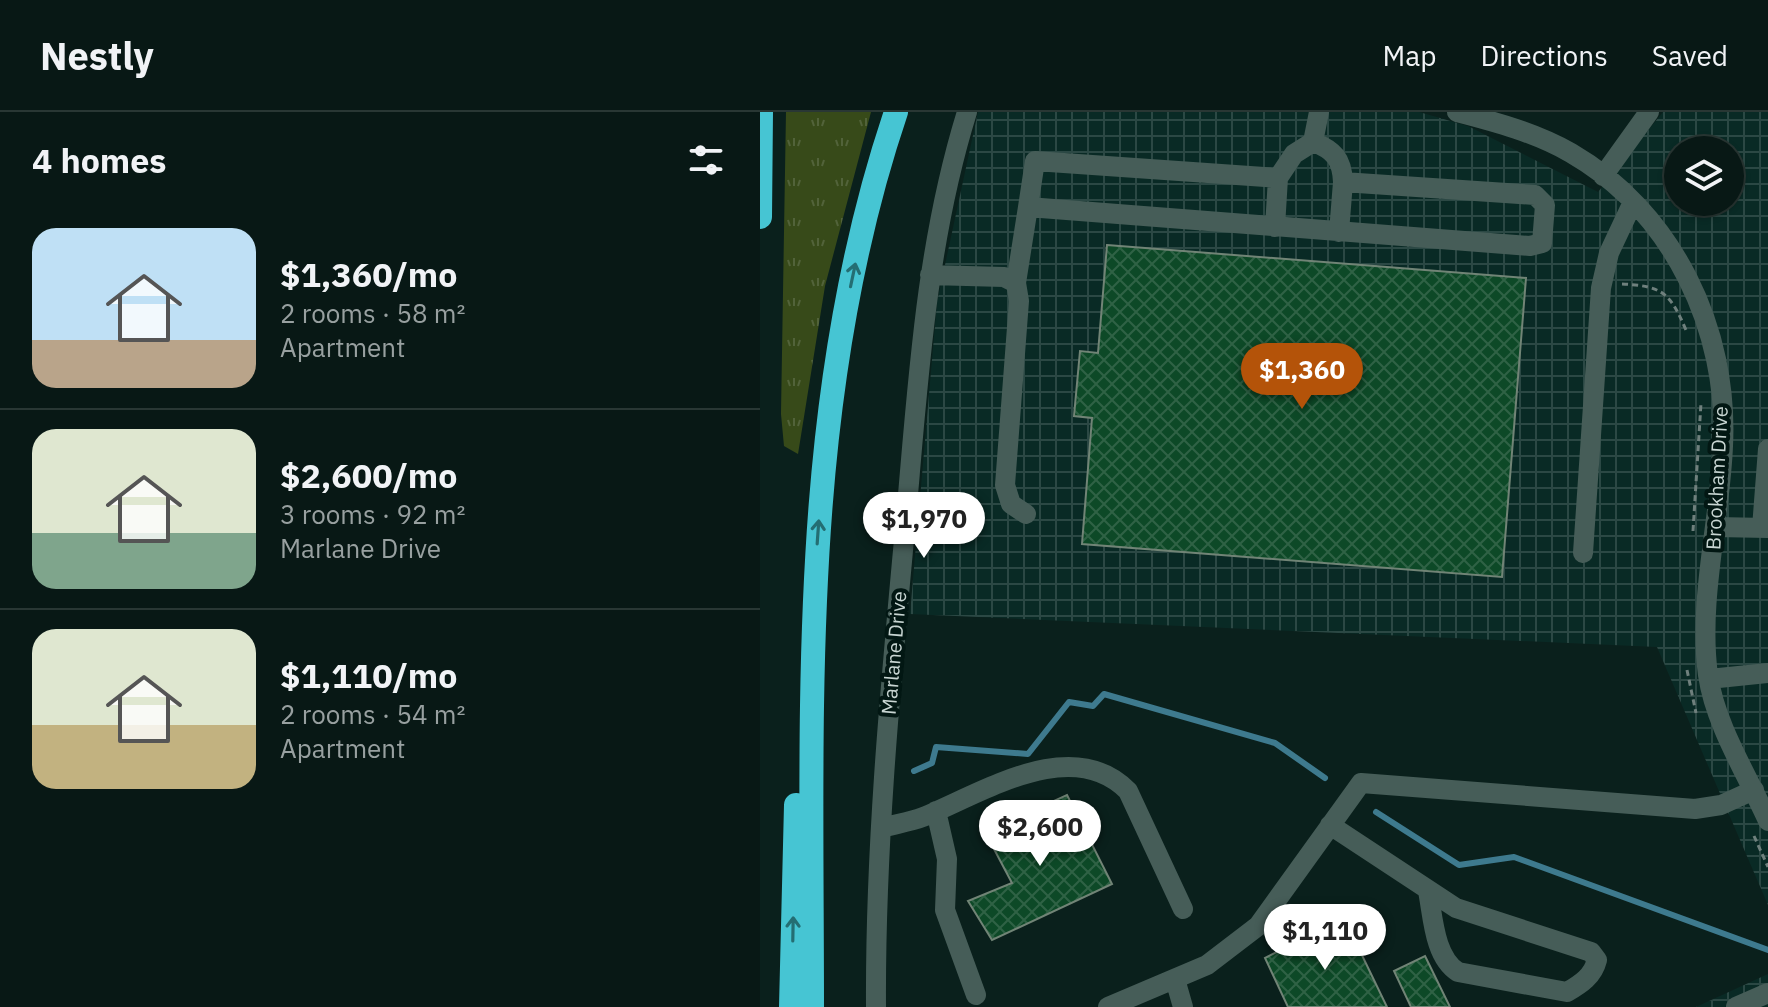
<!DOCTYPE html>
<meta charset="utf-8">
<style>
:root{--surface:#081815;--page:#162522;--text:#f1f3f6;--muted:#98a0a0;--line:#293734;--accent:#b45309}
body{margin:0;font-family:"IBM Plex Sans",sans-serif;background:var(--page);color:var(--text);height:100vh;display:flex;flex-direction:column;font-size:30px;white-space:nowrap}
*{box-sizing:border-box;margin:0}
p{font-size:26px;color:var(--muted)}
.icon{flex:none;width:44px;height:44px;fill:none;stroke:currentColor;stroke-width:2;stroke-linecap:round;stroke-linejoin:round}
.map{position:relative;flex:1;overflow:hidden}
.side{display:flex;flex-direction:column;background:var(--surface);width:760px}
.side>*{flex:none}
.fabs{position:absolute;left:904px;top:24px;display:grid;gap:16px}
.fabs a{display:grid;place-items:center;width:80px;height:80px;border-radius:50%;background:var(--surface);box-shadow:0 2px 6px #0004,0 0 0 2px var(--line);font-size:40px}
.price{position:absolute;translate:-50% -68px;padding:0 18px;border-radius:28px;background:#fff;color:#222;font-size:26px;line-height:52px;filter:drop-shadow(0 2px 4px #0008)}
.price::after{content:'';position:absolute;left:50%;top:48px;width:24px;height:18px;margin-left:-12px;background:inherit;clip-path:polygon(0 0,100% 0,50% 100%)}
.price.active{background:var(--accent);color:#fff}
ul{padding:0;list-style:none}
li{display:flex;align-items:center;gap:24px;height:200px;padding:0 32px}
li+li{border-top:2px solid var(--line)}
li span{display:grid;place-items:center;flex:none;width:224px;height:160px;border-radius:24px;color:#555}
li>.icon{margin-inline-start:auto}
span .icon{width:96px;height:96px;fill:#fffc;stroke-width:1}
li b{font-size:34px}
h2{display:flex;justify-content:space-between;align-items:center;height:96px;padding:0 32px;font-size:34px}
header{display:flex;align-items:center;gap:48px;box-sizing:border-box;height:112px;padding:0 40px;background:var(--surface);border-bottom:2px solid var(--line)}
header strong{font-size:38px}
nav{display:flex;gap:44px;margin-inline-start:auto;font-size:28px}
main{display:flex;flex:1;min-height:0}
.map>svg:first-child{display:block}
</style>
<header>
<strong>Nestly</strong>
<nav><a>Map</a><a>Directions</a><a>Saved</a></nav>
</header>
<main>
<section class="side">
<h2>4 homes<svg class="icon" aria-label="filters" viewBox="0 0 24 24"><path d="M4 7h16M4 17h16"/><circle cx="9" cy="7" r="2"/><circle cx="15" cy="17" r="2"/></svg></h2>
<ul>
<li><span style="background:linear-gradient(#bfe0f5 70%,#b9a48a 0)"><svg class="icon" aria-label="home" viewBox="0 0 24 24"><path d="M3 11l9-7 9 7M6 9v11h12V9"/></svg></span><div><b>$1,360/mo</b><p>2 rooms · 58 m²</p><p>Apartment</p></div></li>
<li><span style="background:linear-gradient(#dfe7d0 65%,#7fa58c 0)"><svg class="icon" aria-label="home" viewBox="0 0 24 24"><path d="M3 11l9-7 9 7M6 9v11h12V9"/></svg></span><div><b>$2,600/mo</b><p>3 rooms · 92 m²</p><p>Marlane Drive</p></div></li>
<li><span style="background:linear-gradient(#dfe7d0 60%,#c2b280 0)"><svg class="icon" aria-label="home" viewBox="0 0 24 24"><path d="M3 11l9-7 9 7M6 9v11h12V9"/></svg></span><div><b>$1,110/mo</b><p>2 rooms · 54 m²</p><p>Apartment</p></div></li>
</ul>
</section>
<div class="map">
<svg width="1008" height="895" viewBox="0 0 1008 895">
<defs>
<pattern id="industrial-grid" width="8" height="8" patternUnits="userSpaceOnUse" patternTransform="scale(2)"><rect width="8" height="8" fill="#092a25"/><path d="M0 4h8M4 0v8" fill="none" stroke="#2b4844"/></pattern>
<pattern id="grass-tufts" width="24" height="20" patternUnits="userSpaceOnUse" patternTransform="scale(2)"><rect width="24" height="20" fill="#374a19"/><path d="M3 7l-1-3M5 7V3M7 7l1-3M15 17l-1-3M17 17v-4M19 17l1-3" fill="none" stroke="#52633a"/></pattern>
<pattern id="building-cross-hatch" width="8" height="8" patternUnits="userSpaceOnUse" patternTransform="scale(2)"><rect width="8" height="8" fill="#0d4927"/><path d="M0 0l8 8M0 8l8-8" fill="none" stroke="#2f6245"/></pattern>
</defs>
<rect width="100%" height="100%" fill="#0a201c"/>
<path fill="url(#industrial-grid)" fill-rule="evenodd" d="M 218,0 L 659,0 L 708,14 L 838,80 L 903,0 L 1008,0 L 1008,793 L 897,535 L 150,502 L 177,190 ZM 918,38 L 970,38 L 970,90 L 918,90 Z
M 1008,862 L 1008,895 L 936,895 Z"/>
<path fill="url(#grass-tufts)" d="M 26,0 L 111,0 L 65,174 L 38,342 L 24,334 L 21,302 Z"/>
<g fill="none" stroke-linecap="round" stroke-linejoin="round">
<path stroke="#3e7a8e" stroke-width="6" d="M 154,659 L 172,651 L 176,635 L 268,642 L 309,590 L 333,594 L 344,582 L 515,631 L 565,666
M 616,700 L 699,753 L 754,745 L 1008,838"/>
</g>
<path fill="url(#building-cross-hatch)" stroke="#718476" stroke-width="2" d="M 347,133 L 766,166 L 742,465 L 322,432 L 332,306 L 314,304 L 320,239 L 338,241 Z
M 307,683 L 352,772 L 232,828 L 208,789 L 252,771 L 225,720 Z
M 584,806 L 627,895 L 528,895 L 505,846 Z
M 665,844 L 690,895 L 651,895 L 634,859 Z"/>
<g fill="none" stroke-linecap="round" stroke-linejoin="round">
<path stroke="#6f807d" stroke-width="3" stroke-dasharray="6 4" stroke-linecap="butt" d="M 862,172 C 903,174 910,181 926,218
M 933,419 L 941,291
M 927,558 L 936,601
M 994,724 L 1008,755"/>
<path stroke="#465d58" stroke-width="20" d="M 697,0 C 736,10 776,21 811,41 C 913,100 969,218 963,334 C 960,409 938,488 948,563 C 955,613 988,664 1008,709
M 553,30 C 574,38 582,47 583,70 L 775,83 L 785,93 L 782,131 L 770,134 L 268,95 L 275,49 L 518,66 L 534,42 L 553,30 L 559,0
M 843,64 L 889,0
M 515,115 L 518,66
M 579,120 L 583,70
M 170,163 L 244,165 L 256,171 L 259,189 L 245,373 L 251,392 L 266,402
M 256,171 L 268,95
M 956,415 L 1008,416
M 1002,416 L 1008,337
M 823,441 L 841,176 L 849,141 L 873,90
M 949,567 L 1008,561
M 176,699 L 187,747 L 185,798 L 216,883
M 570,713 L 696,796 L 831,840 L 837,848 C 833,864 821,872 807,880 L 698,860 C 674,845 673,804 668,779
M 121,716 C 135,712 150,710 163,705 C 222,681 312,622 368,679 L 423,797
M 415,867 L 423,895
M 116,895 C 115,732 131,569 146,406 C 158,269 166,132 207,0
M 348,895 L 447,853 L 498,814 L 601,671 L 935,697 L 961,693 L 994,678
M 976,895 L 1008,881"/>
<path stroke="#46c5d3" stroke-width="24" d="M 0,105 L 1,0
M 31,895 L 36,693
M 52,895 C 52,595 38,289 136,0"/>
</g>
<defs><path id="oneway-shaft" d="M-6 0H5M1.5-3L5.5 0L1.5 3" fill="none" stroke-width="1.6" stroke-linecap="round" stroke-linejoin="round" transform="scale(2)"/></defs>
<g stroke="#246e73">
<use href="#oneway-shaft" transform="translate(93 163) rotate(-78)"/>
<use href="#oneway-shaft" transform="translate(58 420) rotate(-86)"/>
<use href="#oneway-shaft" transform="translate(33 817) rotate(-89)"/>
</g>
<g text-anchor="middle" stroke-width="8" stroke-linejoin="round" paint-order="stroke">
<g font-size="20" fill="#c8d5d2" stroke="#021713">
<text transform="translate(957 366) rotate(-87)" y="7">Brookham Drive</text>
<text transform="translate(134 541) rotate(-85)" y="7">Marlane Drive</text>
</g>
</g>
</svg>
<div class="fabs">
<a><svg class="icon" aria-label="layers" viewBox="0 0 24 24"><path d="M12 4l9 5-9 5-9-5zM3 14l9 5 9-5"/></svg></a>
</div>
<b class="price active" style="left:542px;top:299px">$1,360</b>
<b class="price" style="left:164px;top:448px">$1,970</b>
<b class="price" style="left:280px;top:756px">$2,600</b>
<b class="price" style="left:565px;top:860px">$1,110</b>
</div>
</main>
